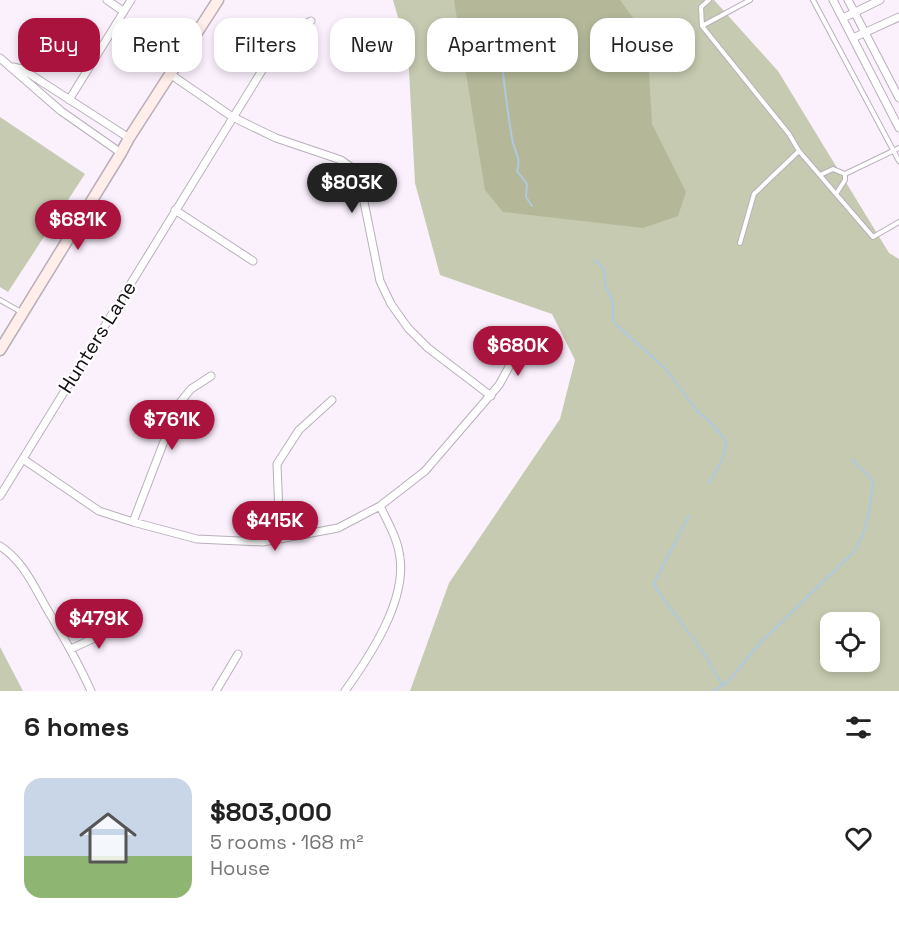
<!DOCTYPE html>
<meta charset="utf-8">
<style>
:root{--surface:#fff;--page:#f2f2f2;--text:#222;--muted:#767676;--accent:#a9133d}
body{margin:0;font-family:"Space Grotesk",sans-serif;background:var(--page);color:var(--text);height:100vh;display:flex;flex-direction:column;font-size:22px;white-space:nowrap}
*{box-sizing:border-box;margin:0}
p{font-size:20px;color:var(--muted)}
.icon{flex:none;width:33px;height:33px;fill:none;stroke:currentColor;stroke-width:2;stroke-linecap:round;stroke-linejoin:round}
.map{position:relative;height:691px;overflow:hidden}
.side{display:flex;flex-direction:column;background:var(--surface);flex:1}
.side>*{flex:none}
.banner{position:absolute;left:18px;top:18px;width:864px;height:54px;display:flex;gap:12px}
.tools{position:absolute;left:820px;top:612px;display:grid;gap:12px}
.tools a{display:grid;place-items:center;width:60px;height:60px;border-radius:12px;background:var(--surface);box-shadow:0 3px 9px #0003;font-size:30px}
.price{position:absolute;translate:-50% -51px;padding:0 14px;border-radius:21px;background:var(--accent);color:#fff;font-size:20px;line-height:39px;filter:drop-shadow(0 2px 3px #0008)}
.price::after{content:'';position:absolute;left:50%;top:36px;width:18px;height:14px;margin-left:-9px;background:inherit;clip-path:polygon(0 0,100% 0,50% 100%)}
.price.on{background:#222;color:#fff}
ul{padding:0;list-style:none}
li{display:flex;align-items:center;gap:18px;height:150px;padding:0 24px}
li span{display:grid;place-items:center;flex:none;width:168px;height:120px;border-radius:18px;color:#555}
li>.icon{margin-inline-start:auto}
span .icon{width:72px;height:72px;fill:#fffc;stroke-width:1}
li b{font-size:26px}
h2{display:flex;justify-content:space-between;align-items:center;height:72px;padding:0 24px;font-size:26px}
.chip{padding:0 21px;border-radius:18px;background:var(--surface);box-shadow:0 3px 9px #0003;font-size:21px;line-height:54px}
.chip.on{background:var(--accent);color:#fff}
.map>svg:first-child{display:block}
</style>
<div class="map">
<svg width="899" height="691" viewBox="0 0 899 691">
<rect width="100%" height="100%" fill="#fbf1fd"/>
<path fill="#c6cab0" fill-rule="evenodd" d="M 393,0 L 714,0 L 778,71 L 889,253 L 899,259 L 899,691 L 410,691 L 449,583 L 560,419 L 575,360 L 552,314 L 440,275 L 415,183 L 408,52 ZM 831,622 L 870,622 L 870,662 L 831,662 Z
M 0,117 L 85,174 L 8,292 L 0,287 Z
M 0,647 L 23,691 L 0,691 Z"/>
<path fill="#b4b899" d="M 454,0 L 620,0 L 647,37 L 652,124 L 686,192 L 678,216 L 643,228 L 503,212 L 485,190 Z"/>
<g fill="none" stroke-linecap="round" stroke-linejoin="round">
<path stroke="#afc9e0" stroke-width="2" d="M 498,43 C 505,76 506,110 513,143 C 516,153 521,161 517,171 L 527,184 L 526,197 L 532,206
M 595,260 L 604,269 L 605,285 L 613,301 L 613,320 L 617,325 L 666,369 L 697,411 L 708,420 L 725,439 C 729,453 716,471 709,483
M 689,516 L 654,583 L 657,590 L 703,652 L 723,686
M 713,691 L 728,682 L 758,645 L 852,554 L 862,538 L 869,512 L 873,482 C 869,473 858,468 853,459"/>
<g stroke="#b9afbb" stroke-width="6">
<path id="service" d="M 750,0 L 702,26 L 789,134 L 799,151 L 873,237 L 899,222
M 813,0 L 899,161
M 702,26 L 701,7 L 709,0
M 845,174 L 899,148
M 820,175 L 833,169 L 845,174 L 845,180 L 836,194
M 740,243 L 754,194 L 799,151
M 0,300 L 23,313"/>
</g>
<g stroke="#b9afbb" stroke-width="9">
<path id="minor" d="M 107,0 L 123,11
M 833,0 L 899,128
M 848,0 L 899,98
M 843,18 L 880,0
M 853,38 L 899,17
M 0,58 L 61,111 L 121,153
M 13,67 L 22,69 L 129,138
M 170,74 L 231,116 L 253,127 L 276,138 L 341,160 L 355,170 L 361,187 L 380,281 L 391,304 L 408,328 L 428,348 L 491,396
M 69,100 L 131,0
M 175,210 L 253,261
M 23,459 L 99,511 L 133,522 L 197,539 L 263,542 L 338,528 L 380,506 L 425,471 L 499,385 L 510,365 L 513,346
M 0,496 L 266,64 L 290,33 L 311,21
M 133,522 L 178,405 L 191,389 L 211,376
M 280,539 L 277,464 L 299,430 L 332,400
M 0,546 C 24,562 33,585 47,609 C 63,636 78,662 91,691
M 71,649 L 103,634 L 114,626
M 216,691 L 238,654
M 345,691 C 370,656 406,602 400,558 C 398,539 388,523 380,506"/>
</g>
<g stroke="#b9afbb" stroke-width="13">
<path id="secondary" d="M 0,350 L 121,153 L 129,138 L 218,0"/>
</g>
<use href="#service" stroke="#fff" stroke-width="4"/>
<use href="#minor" stroke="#fff" stroke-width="7"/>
<use href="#secondary" stroke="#ffeeea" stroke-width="10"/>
</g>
<g text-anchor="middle" stroke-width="4.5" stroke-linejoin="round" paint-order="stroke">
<g font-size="20" fill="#120e12" stroke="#fff">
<text transform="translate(97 337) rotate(-58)" y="7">Hunters Lane</text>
</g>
</g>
</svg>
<div class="tools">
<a><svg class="icon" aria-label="locate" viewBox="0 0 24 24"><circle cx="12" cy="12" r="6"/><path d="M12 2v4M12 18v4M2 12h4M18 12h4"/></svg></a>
</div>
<b class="price on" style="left:352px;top:214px">$803K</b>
<b class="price" style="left:78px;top:251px">$681K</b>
<b class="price" style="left:518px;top:377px">$680K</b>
<b class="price" style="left:172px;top:451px">$761K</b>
<b class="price" style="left:275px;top:552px">$415K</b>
<b class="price" style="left:99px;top:650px">$479K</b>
<div class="banner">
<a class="chip on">Buy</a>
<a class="chip">Rent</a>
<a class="chip">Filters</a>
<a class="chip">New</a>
<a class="chip">Apartment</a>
<a class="chip">House</a>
</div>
</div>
<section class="side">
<h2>6 homes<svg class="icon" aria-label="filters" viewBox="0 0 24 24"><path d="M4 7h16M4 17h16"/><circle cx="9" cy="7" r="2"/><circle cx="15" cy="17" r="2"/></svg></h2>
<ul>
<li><span style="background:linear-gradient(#c9d6e8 65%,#8fb573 0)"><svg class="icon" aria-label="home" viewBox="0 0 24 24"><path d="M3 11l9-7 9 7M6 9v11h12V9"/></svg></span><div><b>$803,000</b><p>5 rooms · 168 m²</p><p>House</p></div><svg class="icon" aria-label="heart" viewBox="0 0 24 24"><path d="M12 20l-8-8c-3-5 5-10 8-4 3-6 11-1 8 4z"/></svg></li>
</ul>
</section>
